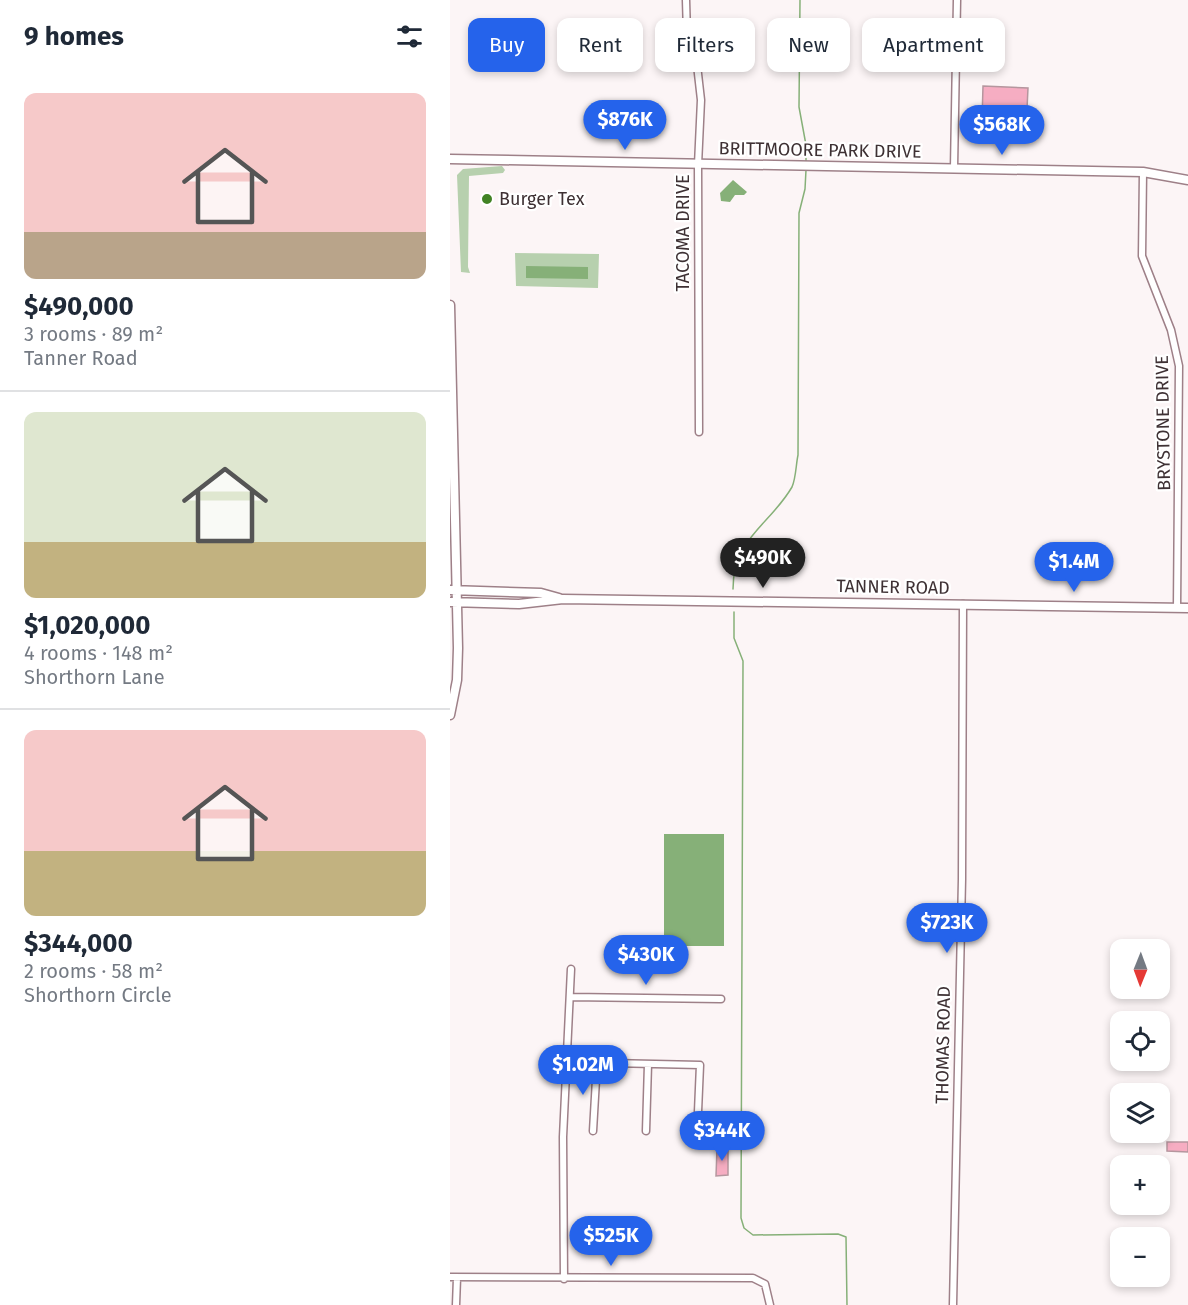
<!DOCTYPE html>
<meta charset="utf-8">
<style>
:root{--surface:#fff;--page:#f6f6f7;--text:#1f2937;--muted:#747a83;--line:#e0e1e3;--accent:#2563eb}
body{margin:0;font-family:"Fira Sans",sans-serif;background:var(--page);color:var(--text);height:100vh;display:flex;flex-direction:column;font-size:22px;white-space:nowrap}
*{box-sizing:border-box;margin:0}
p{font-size:20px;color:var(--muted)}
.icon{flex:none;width:33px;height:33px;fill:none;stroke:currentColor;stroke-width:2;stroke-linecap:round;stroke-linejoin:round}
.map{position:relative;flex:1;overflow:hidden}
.sheet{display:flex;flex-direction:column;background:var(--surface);width:450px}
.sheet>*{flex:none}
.guide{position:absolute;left:18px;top:18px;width:570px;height:54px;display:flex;gap:12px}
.needle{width:39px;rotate:181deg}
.tools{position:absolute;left:660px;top:939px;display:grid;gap:12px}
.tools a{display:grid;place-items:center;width:60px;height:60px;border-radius:12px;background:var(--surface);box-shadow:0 3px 9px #0003;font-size:30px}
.price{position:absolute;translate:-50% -51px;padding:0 14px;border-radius:21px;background:var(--accent);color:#fff;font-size:20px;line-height:39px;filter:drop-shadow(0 2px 3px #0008)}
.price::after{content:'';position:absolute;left:50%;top:36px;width:18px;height:14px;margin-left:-9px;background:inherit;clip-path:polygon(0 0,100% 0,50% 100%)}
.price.active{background:#222;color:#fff}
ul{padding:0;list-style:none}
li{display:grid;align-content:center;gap:12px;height:318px;padding:0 24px}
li+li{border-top:2px solid var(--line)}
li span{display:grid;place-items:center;height:186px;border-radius:12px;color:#555}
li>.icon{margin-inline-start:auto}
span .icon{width:108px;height:108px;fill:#fffc;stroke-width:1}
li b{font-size:26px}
h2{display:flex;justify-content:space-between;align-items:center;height:72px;padding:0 24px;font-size:26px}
.chip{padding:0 21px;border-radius:12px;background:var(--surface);box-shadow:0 3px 9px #0003;font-size:21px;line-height:54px}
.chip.active{background:var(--accent);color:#fff}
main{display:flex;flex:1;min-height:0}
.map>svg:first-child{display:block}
</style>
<main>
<section class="sheet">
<h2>9 homes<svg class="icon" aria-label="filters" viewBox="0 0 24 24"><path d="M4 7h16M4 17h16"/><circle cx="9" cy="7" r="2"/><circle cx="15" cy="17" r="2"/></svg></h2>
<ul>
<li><span style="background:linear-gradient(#f6c9c9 75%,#b9a48a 0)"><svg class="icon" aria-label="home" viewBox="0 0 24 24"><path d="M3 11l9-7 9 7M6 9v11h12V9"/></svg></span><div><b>$490,000</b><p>3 rooms · 89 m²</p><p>Tanner Road</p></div></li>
<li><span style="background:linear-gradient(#dfe7d0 70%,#c2b280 0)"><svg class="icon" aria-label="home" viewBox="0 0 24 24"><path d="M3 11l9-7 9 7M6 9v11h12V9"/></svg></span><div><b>$1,020,000</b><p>4 rooms · 148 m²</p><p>Shorthorn Lane</p></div></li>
<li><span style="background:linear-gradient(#f6c9c9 65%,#c2b280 0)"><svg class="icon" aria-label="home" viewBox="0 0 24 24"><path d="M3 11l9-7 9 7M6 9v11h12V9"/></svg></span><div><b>$344,000</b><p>2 rooms · 58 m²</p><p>Shorthorn Circle</p></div></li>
</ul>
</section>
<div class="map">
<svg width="738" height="1305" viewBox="0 0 738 1305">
<rect width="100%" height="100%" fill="#fcf5f6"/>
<path fill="#b7d0ae" d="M 52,166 L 55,170 L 53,173 L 19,176 L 18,267 L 20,273 L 11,272 L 7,175 L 13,169 Z
M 65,253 L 149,254 L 148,288 L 66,286 Z"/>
<path fill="#86b078" d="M 283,180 L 297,192 L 294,195 L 285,195 L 280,202 L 271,201 L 270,193 Z
M 76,266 L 138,267 L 138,279 L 76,278 Z
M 214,834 L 274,834 L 274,946 L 214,946 Z"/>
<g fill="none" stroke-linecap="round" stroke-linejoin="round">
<path stroke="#86b078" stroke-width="1.5" d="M 350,0 L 349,107 L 356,145 L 356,162
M 283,589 C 283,538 320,525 342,487 C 346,478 346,464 348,455 L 349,213 L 355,189 L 356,170
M 284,612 L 284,638 L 293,661 L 291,1218 L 294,1228 L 303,1235 L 388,1234 L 396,1237 L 397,1305"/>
</g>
<path fill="#f6adc2" stroke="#b5969e" stroke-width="1.5" d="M 533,86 L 578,88 L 576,130 L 551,129 L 551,120 L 532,120 Z
M 717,1142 L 738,1142 L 738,1152 L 717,1151 Z
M 267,1149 L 278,1149 L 278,1175 L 266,1176 Z"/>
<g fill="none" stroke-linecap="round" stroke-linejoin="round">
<g stroke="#9e8088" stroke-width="9">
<path id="street" d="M 236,0 L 237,34 L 247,65 L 251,100 L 248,165 L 249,432
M 504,168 L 507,0
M 693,172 L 692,256 L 721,330 L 729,366 L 727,608
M 120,997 L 271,999
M 115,1062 L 250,1065 L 247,1135
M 143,1131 L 147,1062
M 196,1131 L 198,1064
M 0,1277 L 303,1278 L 315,1284 L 320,1305
M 114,1279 L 113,1137 L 121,969
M 6,1305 L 7,1278
M 503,1305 L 512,879 L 513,604"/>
</g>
<g stroke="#9e8088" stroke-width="11">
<path id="secondary" d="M 0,159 L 693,172 L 738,180
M 0,305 L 8,648 L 7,680 L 0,715
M 0,590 L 91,593 L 109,598
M 0,602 L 69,604 L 113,599 L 738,608"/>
</g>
<use href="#street" stroke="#fff" stroke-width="6"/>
<use href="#secondary" stroke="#fff" stroke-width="8"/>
</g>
<circle fill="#418224" stroke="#fff" stroke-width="2" cx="37" cy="199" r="6"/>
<g text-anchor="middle" stroke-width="4.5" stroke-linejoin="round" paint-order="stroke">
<g font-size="18" fill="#3e3134" stroke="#fff">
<text transform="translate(370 150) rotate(1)" y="6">BRITTMOORE PARK DRIVE</text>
<text transform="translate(233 233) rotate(-90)" y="6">TACOMA DRIVE</text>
<text transform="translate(713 423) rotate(-91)" y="6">BRYSTONE DRIVE</text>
<text transform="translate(443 587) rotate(1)" y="6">TANNER ROAD</text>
<text transform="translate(493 1045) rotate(-89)" y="6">THOMAS ROAD</text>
</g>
<g font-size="18" fill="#3e3134" stroke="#fff" text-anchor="start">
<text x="49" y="205">Burger Tex</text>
</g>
</g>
</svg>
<div class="tools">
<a><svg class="needle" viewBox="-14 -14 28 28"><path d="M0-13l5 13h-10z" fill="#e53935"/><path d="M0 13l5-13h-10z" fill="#747a83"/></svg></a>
<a><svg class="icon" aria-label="locate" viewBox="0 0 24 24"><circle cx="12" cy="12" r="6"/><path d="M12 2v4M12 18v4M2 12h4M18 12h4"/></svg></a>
<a><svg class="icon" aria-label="layers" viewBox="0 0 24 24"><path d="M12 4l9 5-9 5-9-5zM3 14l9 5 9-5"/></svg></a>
<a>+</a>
<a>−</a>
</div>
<b class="price" style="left:175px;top:151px">$876K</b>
<b class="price" style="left:552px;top:156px">$568K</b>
<b class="price active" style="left:313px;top:589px">$490K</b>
<b class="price" style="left:624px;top:593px">$1.4M</b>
<b class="price" style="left:497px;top:954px">$723K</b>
<b class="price" style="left:196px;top:986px">$430K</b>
<b class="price" style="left:133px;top:1096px">$1.02M</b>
<b class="price" style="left:272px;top:1162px">$344K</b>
<b class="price" style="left:161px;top:1267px">$525K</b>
<div class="guide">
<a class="chip active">Buy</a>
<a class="chip">Rent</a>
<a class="chip">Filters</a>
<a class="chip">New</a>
<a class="chip">Apartment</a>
</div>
</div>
</main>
